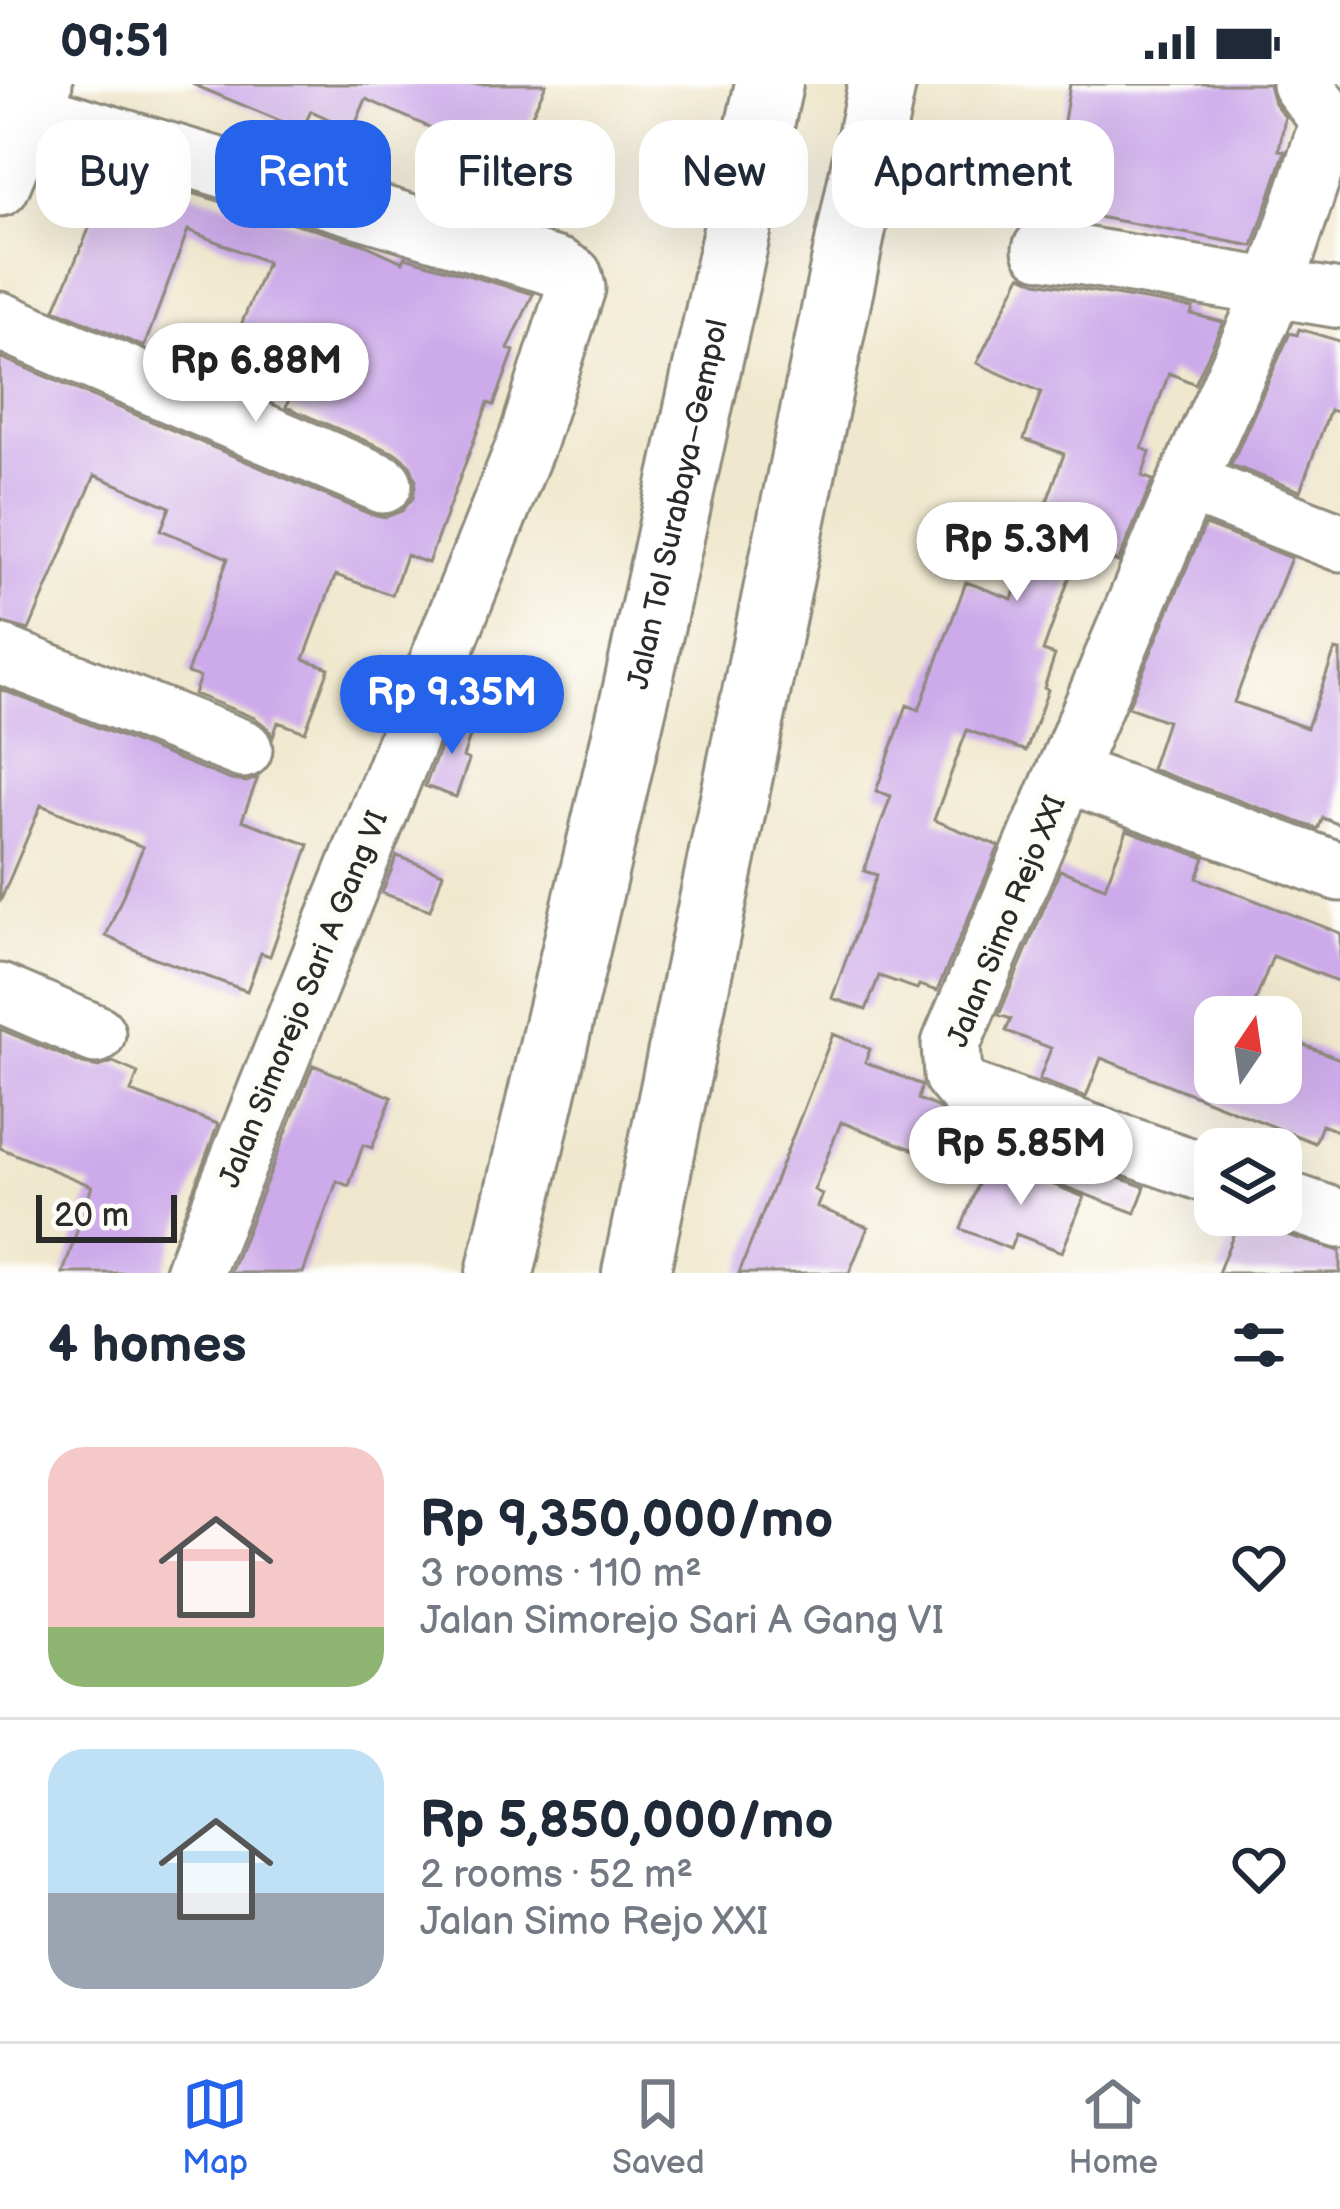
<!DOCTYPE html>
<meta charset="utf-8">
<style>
:root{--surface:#fff;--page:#f2f2f3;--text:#1f2937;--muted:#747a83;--line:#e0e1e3;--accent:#2563eb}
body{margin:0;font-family:"Balsamiq Sans",sans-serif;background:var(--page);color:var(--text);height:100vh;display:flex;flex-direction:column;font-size:45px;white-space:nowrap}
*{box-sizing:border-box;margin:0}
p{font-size:39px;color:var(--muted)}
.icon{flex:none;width:66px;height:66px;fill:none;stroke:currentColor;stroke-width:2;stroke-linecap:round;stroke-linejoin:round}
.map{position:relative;height:1189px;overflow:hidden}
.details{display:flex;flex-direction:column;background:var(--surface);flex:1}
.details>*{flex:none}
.guide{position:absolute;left:36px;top:36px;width:1269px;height:108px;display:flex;gap:24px}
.needle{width:78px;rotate:13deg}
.buttons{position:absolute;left:1194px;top:912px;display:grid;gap:24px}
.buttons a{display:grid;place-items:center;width:108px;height:108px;border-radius:24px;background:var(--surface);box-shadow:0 12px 48px #0002;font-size:60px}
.scale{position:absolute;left:36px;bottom:30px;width:141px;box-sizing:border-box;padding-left:12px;border:6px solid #2b2b2b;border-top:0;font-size:33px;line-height:42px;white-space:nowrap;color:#2b2b2b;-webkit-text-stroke:9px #fdfcf7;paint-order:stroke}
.price{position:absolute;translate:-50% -102px;padding:0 27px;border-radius:42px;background:#fff;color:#222;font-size:39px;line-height:78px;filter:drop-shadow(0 3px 6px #0008)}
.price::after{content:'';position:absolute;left:50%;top:72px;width:36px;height:27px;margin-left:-18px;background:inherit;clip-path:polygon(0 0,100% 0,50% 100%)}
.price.active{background:var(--accent);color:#fff}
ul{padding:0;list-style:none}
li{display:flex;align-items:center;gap:36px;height:300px;padding:0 48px}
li+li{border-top:3px solid var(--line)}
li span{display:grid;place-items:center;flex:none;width:336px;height:240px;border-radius:36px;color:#555}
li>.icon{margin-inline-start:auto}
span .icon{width:144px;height:144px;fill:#fffc;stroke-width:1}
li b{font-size:51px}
h2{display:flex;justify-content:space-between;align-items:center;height:144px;padding:0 48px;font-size:51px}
.tag{padding:0 42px;border-radius:36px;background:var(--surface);box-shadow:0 12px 48px #0002;font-size:42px;line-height:108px}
.tag.active{background:var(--accent);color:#fff}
.status{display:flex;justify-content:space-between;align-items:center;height:84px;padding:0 60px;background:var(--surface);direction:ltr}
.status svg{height:33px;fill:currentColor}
.dock{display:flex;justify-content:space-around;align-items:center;height:168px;border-top:3px solid var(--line);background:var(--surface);font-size:33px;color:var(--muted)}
.dock a{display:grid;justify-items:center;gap:6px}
.dock .active{color:var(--accent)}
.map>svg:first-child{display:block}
</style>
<div class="status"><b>09:51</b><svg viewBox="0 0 49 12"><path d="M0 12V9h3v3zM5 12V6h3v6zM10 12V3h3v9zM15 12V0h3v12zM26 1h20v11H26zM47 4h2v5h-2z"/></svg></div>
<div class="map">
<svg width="1340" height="1189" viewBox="0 0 1340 1189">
<rect width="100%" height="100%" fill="#fdfcf7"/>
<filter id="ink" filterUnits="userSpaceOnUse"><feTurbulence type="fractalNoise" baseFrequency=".00833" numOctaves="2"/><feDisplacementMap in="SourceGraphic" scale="24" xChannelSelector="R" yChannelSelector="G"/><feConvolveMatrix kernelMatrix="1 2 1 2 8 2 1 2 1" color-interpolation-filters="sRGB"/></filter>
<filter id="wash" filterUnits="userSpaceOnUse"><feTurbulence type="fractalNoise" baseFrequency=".004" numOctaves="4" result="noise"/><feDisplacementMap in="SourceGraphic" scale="48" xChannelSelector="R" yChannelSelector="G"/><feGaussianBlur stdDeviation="2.7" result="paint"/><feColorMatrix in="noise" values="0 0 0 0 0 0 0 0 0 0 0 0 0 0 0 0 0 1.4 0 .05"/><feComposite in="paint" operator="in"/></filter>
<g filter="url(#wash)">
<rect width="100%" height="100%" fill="#f0e8ce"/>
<g id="blocks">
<path fill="#cdaaea" d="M 192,0 L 546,0 L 510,79 L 366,15 L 353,46 L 311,27 L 302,46 Z
M 1070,0 L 1269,0 L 1274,19 L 1285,33 L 1279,66 L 1285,67 L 1253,162 L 1050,124 Z
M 528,65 L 563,80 L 543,128 L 508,112 Z
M 51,67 L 363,160 L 403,178 L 405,173 L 533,210 L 508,265 L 514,267 L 494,321 L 488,319 L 428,479 L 406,471 L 392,511 L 336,491 L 333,497 L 304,575 L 329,584 L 305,648 L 278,638 L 273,653 L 268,644 L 255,634 L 194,610 L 200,593 L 187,589 L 228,474 L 161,446 L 170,423 L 95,391 L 29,546 L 0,538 L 0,273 L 370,430 L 386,433 L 402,427 L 413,414 L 416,397 L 410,381 L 397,370 L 286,323 L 291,310 L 224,282 L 267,178 L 188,146 L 144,263 L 55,225 L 105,107 L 44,84 Z
M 1021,191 L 1037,198 L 1193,224 L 1191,230 L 1223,238 L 1195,300 L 1169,289 L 1142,364 L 1150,368 L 1142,392 L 1153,396 L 1118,478 L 1080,464 L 1043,567 L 1055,571 L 1044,604 L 1048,606 L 1026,667 L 967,646 L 934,736 L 999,762 L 937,907 L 919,901 L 917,905 L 879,892 L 866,926 L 832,914 L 877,791 L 864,787 L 891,712 L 876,707 L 907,621 L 919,626 L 966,498 L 1012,515 L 1064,370 L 1024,355 L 1041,308 L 977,279 Z
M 1299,245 L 1340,257 L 1340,329 L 1330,326 L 1300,407 L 1231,381 L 1290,249 L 1297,251 Z
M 1205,441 L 1291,474 L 1234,618 L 1307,644 L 1335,566 L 1340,567 L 1340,741 L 1323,734 L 1318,745 L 1151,685 L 1167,637 L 1128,623 Z
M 0,605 L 231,696 L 247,698 L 258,693 L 242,736 L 309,761 L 270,872 L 261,869 L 247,907 L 147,871 L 106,852 L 143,763 L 41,721 L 0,818 Z
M 454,628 L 476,635 L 463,673 L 469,676 L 456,713 L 425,702 Z
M 1127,746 L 1205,774 L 1197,794 L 1340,849 L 1340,898 L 1273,872 L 1249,933 L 1215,933 L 1215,999 L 1281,999 L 1281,952 L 1340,975 L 1340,1048 L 1322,1041 L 1315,1059 L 1101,974 L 1086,1013 L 1039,996 L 1051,964 L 1006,947 L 1011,935 L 999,931 L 1060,786 L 1105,803 Z
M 397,772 L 443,789 L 430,826 L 382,809 Z
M 0,945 L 83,980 L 99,983 L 113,978 L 138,989 L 131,1008 L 218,1040 L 162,1189 L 63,1189 L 92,1102 L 0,1064 Z
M 833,950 L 870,965 L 865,978 L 922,1001 L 918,1015 L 935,1022 L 954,1037 L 985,1048 L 970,1087 L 841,1038 L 814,1106 L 822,1110 L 817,1123 L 868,1143 L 849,1189 L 739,1189 Z
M 313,981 L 392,1013 L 372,1064 L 363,1061 L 349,1102 L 337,1097 L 303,1189 L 230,1189 Z
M 988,1074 L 1084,1113 L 1062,1168 L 1016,1150 L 1010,1165 L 961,1145 Z
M 1070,1077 L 1145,1103 L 1135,1129 L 1060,1101 Z
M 1241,1131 L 1253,1131 L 1270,1146 L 1340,1167 L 1340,1189 L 1218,1189 Z"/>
</g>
</g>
<g filter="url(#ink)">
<use href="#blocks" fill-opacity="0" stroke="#8e8a7c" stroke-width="3"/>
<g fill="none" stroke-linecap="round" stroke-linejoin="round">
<g stroke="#8e8a7c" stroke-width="63">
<path id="minor" d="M 0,18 L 560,184 L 573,192 L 576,204 L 528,355 L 194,1189
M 0,103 L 43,0
M 1042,165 L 1340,215
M 0,237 L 383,400
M 1187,399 L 1340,458
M 0,570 L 243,665
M 1066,689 L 1340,788
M 0,909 L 96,950
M 1215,1092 L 965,1006 L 953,992 L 951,960 L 1187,399 L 1274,205 L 1327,44 L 1326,32 L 1301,0
M 1281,1115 L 1340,1135"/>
</g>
<g stroke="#8e8a7c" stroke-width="72">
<g id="motorway">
<path id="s1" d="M 500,1189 L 636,609 L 769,0"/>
<path d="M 636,1189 L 882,0"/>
</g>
</g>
<use href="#minor" stroke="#fff" stroke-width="57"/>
<use href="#motorway" stroke="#fff" stroke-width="66"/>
</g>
</g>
<g text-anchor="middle" stroke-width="12" stroke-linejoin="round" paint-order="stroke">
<g font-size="30" fill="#2b2b2b" stroke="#fdfcf7">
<text dy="10" stroke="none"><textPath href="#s1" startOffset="789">Jalan Tol Surabaya–Gempol</textPath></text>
<text transform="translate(1006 837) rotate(-68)" y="10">Jalan Simo Rejo XXI</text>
<text transform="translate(303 915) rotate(-68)" y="10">Jalan Simorejo Sari A Gang VI</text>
</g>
</g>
</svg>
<div class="buttons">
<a><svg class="needle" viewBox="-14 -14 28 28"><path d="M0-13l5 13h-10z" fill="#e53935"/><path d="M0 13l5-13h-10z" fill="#747a83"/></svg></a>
<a><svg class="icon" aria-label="layers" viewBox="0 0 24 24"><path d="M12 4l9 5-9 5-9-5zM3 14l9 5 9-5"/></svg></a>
</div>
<div class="scale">20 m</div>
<b class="price" style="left:256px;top:341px">Rp 6.88M</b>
<b class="price" style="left:1017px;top:520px">Rp 5.3M</b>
<b class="price active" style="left:452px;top:673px">Rp 9.35M</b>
<b class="price" style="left:1021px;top:1124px">Rp 5.85M</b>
<div class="guide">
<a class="tag">Buy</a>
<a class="tag active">Rent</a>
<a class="tag">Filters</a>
<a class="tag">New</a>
<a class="tag">Apartment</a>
</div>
</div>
<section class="details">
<h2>4 homes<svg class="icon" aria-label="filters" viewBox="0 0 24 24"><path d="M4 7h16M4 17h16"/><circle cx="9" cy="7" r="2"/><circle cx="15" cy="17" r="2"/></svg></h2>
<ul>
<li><span style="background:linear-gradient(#f6c9c9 75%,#8fb573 0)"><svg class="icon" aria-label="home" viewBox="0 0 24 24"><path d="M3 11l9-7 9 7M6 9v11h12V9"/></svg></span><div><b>Rp 9,350,000/mo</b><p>3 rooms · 110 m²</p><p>Jalan Simorejo Sari A Gang VI</p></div><svg class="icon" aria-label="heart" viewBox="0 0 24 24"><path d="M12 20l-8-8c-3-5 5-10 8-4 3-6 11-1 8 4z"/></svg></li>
<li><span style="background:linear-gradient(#bfe0f5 60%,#9aa5b1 0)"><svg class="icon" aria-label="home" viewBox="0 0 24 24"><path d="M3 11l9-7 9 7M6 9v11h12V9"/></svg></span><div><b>Rp 5,850,000/mo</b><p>2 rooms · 52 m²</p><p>Jalan Simo Rejo XXI</p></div><svg class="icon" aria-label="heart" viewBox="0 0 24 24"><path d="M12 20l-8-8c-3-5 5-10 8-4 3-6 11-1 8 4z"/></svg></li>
</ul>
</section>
<nav class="dock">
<a class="active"><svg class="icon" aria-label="map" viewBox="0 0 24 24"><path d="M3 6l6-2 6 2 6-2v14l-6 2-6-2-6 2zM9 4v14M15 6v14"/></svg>Map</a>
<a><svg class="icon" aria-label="saved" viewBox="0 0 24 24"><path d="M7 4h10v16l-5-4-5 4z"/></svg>Saved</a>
<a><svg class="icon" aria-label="home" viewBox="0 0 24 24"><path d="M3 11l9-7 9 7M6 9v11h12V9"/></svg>Home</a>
</nav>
